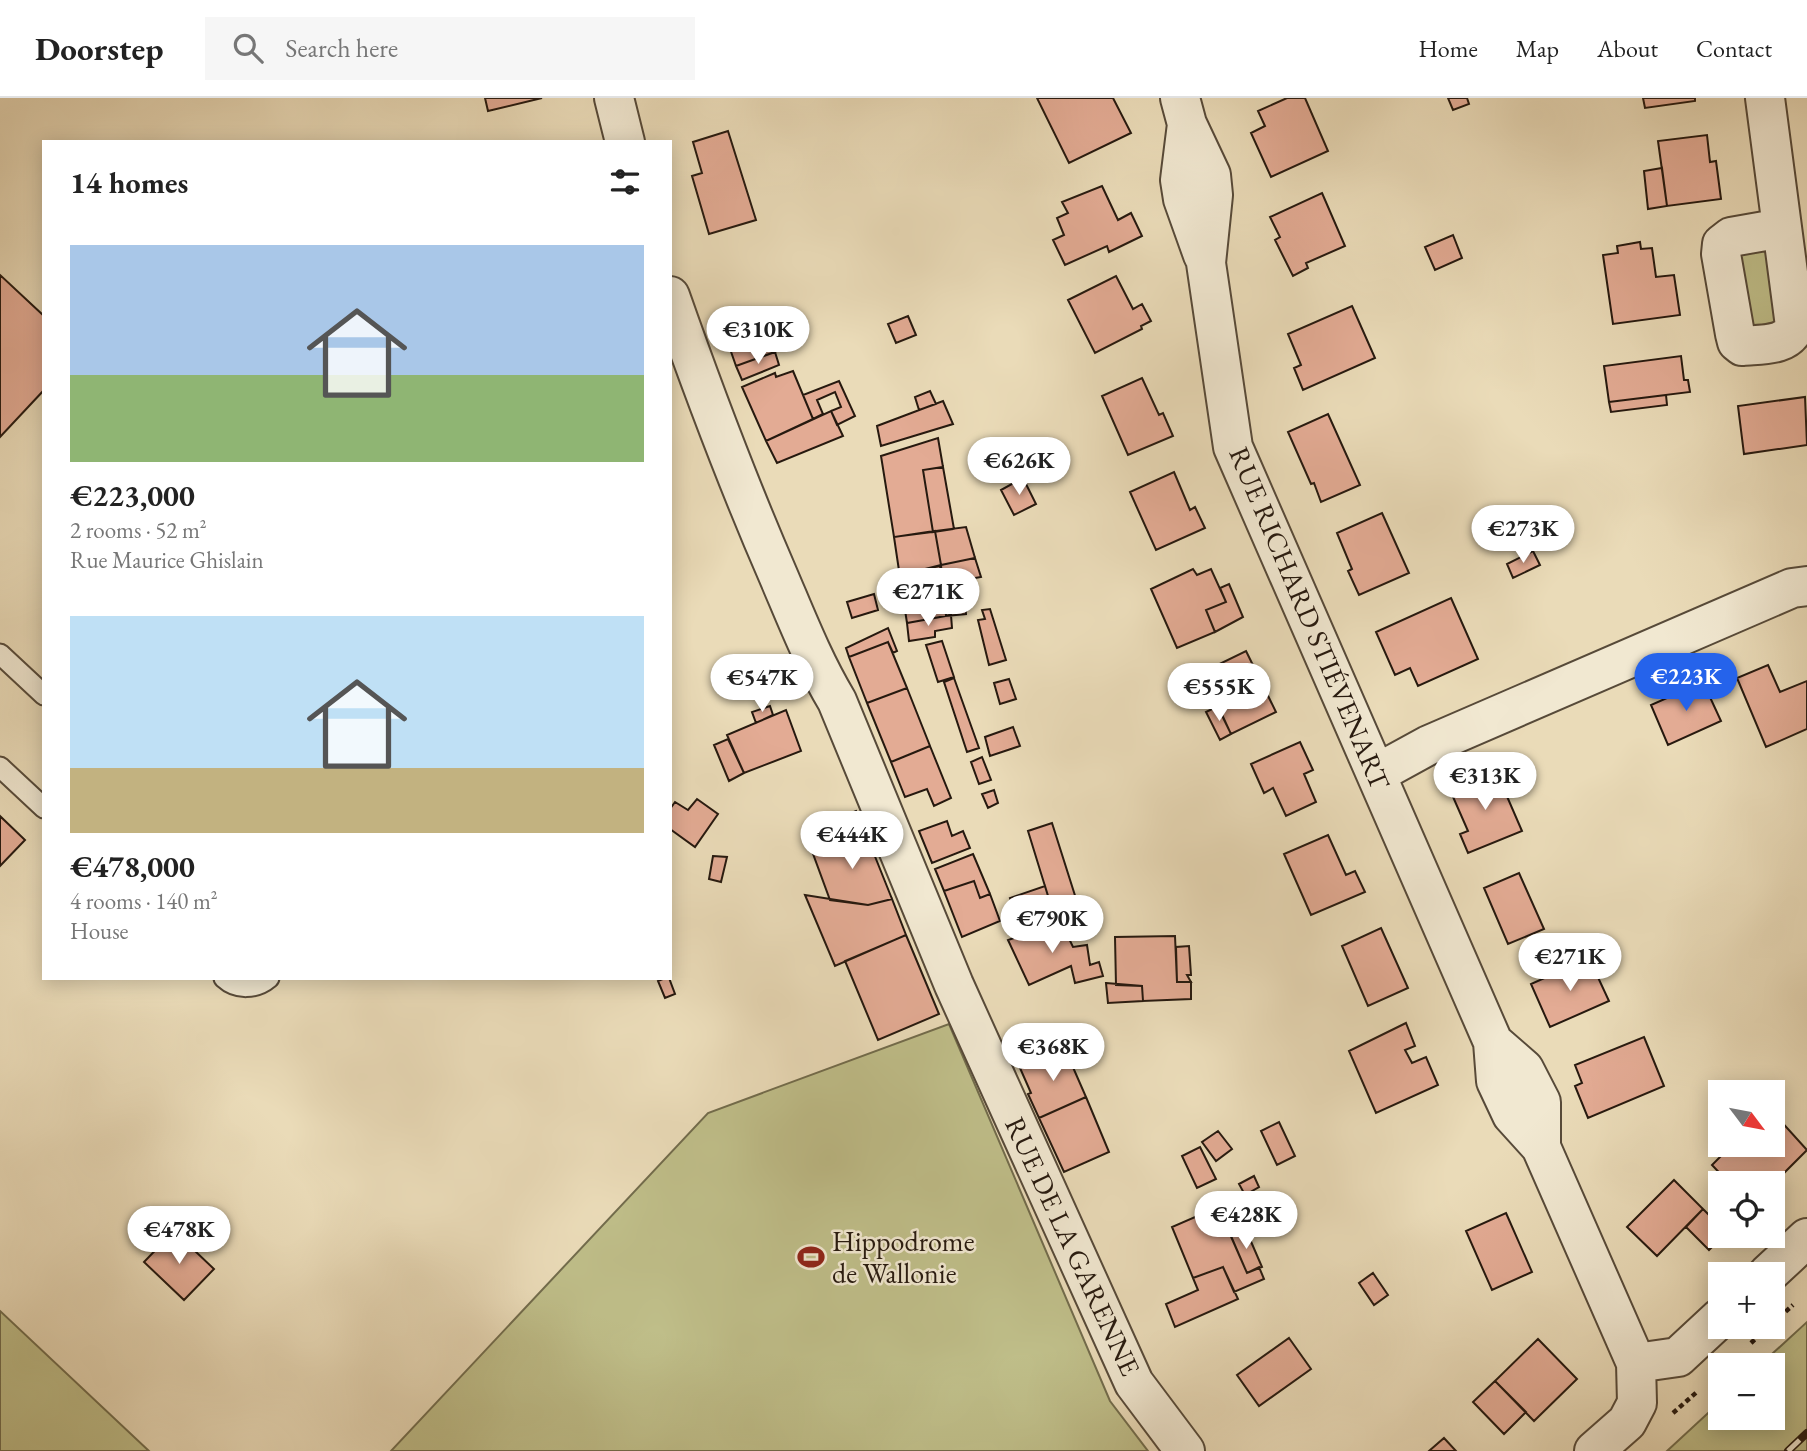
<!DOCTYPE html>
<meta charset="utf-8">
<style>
:root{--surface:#fff;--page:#f6f6f6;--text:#222;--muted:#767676;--line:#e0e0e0;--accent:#2563eb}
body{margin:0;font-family:"EB Garamond",serif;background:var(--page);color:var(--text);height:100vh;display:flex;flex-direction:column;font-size:26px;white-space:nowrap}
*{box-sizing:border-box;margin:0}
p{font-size:23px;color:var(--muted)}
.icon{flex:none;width:38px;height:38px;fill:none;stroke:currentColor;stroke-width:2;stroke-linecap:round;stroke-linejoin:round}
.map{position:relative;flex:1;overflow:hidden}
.sheet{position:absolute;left:42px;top:42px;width:630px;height:840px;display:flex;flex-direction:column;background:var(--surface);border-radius:0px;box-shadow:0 4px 18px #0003}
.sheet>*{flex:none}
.needle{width:46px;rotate:122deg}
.fabs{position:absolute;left:1708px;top:982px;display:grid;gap:14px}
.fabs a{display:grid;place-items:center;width:77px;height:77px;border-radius:0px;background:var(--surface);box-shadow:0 4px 18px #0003;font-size:35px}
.price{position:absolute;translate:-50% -60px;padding:0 16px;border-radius:24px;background:#fff;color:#222;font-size:23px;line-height:46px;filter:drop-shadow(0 2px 4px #0008)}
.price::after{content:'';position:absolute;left:50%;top:42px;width:21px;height:16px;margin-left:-10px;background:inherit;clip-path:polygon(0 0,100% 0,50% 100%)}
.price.selected{background:var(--accent);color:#fff}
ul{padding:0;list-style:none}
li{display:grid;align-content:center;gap:14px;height:371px;padding:0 28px}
li span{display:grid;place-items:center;height:217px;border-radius:0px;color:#555}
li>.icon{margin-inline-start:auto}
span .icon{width:126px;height:126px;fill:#fffc;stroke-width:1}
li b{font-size:30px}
h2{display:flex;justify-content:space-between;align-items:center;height:84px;padding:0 28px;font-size:30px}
header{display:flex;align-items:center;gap:42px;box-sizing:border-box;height:98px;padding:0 35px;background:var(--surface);border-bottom:2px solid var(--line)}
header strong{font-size:33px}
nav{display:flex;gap:38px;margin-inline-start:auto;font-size:24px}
.search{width:490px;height:63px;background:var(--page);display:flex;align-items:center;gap:18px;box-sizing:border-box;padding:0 24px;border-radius:0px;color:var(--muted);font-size:26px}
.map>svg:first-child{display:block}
</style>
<header>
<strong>Doorstep</strong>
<div class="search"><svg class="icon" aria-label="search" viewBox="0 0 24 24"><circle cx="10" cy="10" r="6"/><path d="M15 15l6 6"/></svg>Search here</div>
<nav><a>Home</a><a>Map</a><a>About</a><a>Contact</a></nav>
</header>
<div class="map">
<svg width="1807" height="1353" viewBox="0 0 1807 1353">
<rect width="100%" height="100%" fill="#eadbb8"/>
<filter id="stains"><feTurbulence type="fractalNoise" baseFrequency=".00286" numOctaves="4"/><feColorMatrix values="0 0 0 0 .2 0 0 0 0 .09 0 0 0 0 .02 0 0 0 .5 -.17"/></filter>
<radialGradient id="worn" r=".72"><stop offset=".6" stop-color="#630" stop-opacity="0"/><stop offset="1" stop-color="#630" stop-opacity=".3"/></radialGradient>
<path fill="#bfbe89" stroke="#726c4c" stroke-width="2" d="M 1766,150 L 1781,213 L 1774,225 L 1758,231 L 1751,227 L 1739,160 L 1742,155 Z
M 949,926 L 1110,1303 L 1148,1353 L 391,1353 L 708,1015 Z
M 0,1213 L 149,1353 L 0,1353 Z
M 1807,1224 L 1807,1353 L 1667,1353 L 1720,1304 L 1720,1320 L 1773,1320 L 1773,1267 L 1760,1267 Z"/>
<path fill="#e3ab94" stroke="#26190f" stroke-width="2" d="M 485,0 L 542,0 L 488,13 Z
M 1037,0 L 1113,0 L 1131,35 L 1069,65 Z
M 1287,0 L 1305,0 L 1328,53 L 1271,79 L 1251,35 L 1265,28 L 1258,13 Z
M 1448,0 L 1467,0 L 1469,6 L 1453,12 Z
M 1643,0 L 1695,0 L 1695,3 L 1645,10 Z
M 728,33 L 756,122 L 709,136 L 692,78 L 702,75 L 693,44 Z
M 1707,37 L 1710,64 L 1716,63 L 1721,101 L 1667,108 L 1658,43 Z
M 1662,70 L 1667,108 L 1648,111 L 1644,73 Z
M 1102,88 L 1118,122 L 1131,115 L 1142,138 L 1109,154 L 1107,148 L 1065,167 L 1053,142 L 1064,137 L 1057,120 L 1068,115 L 1062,104 Z
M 1322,95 L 1345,148 L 1306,165 L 1308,170 L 1293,178 L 1275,142 L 1280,139 L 1270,119 Z
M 1453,137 L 1462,160 L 1435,172 L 1425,149 Z
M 1640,144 L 1641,151 L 1652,150 L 1656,179 L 1674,177 L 1680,217 L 1613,226 L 1603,157 L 1618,155 L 1617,148 Z
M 0,177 L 44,218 L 44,292 L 0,339 Z
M 1116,178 L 1133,211 L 1142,206 L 1151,223 L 1141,228 L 1142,231 L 1095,255 L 1068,202 Z
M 1352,208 L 1375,260 L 1303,292 L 1294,270 L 1301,267 L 1288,236 Z
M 908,218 L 916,237 L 896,245 L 888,226 Z
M 797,220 L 804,240 L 780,250 L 772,229 Z
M 772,229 L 780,252 L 736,268 L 728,245 Z
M 775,254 L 779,267 L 742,282 L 736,268 Z
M 1681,258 L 1684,282 L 1688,282 L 1690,294 L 1609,304 L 1604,268 Z
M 793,273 L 813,321 L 766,343 L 742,289 L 775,275 L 776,279 Z
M 1142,280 L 1159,317 L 1163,315 L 1173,338 L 1128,357 L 1102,298 Z
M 839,283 L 855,318 L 837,327 L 831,313 L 841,309 L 835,294 L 817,302 L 823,316 L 813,321 L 803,297 Z
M 930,293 L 936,306 L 919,312 L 915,299 Z
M 1666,297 L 1667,307 L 1611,314 L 1609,304 Z
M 1805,299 L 1807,347 L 1744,356 L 1738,308 Z
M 943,303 L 953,326 L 881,348 L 877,328 Z
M 831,313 L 843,338 L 777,365 L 766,343 Z
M 1328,316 L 1360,387 L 1321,404 L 1314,385 L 1311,386 L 1288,334 Z
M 938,340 L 943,369 L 923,372 L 933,434 L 894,439 L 881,358 Z
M 943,369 L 954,431 L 933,434 L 923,372 Z
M 1174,374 L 1190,412 L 1195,409 L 1205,430 L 1156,452 L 1130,394 Z
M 1023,380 L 1036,406 L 1014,417 L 1001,392 Z
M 1382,415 L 1409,475 L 1359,497 L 1348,473 L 1352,471 L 1337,435 Z
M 966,429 L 975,460 L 941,467 L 935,433 Z
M 935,433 L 941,467 L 925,471 L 926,481 L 901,486 L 894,439 Z
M 1533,453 L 1540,467 L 1513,480 L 1507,466 Z
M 975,460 L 981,479 L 963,482 L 961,476 L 942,479 L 941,467 Z
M 940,468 L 942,479 L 961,476 L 968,503 L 945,506 L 946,518 L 907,525 L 901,486 L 926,481 L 925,471 Z
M 1193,471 L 1197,477 L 1211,471 L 1226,504 L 1206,512 L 1215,534 L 1177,550 L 1151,491 Z
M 1229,486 L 1243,519 L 1215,534 L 1206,512 L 1226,504 L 1220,490 Z
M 874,496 L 878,512 L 852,520 L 847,504 Z
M 1451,500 L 1478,561 L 1418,588 L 1410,570 L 1395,577 L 1376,534 Z
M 965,503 L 966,516 L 946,518 L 945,506 Z
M 990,511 L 1006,562 L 989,567 L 978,522 L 985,521 L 982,512 Z
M 951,517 L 952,530 L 935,533 L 935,539 L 909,543 L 907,525 Z
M 888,530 L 897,553 L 893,555 L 888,544 L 849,559 L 846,550 Z
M 942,543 L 954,579 L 938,584 L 926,547 Z
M 888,544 L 907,590 L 867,605 L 849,559 Z
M 1246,553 L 1276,614 L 1231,636 L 1201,575 Z
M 1768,567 L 1780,594 L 1807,583 L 1807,631 L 1766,649 L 1737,580 Z
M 954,580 L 979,650 L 967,654 L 944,584 Z
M 1009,581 L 1016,601 L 1000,606 L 994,585 Z
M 1703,584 L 1721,623 L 1668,647 L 1651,607 Z
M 907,590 L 930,648 L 891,664 L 867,605 Z
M 770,608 L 773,617 L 756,625 L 752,614 Z
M 1218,608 L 1231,636 L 1220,642 L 1206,614 Z
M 786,612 L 801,653 L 744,675 L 727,637 Z
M 1013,629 L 1020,648 L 990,658 L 985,639 Z
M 728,641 L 744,675 L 729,683 L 714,647 Z
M 1300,644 L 1313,672 L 1304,676 L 1316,704 L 1286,718 L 1273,690 L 1264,695 L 1251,666 Z
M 930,648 L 951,700 L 934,708 L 927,691 L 905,699 L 891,664 Z
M 982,659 L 991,682 L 979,686 L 971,664 Z
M 1496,673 L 1522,733 L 1468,755 L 1460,736 L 1468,733 L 1450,692 Z
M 994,692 L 998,705 L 988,710 L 982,696 Z
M 697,701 L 718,716 L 695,749 L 670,731 L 670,711 L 675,704 L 688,712 Z
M 856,713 L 864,731 L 812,753 L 805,734 Z
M 0,718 L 25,742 L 0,768 Z
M 947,723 L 952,738 L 963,733 L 970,750 L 932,765 L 919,733 Z
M 1052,725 L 1078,807 L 1052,811 L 1028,733 Z
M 864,731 L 892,801 L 868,807 L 830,802 L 812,753 Z
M 1328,737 L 1346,777 L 1355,773 L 1365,794 L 1311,817 L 1284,756 Z
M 973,756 L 990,796 L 980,800 L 974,783 L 944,793 L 935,771 Z
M 713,758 L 727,759 L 721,784 L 709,781 Z
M 1519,775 L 1544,831 L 1508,846 L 1484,790 Z
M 974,783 L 980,800 L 990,796 L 1000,823 L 962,839 L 944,793 Z
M 1045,788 L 1052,811 L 1016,817 L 1010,800 Z
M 805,797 L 868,807 L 892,801 L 906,837 L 835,868 Z
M 1061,824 L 1073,849 L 1087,847 L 1090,867 L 1099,864 L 1103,878 L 1075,885 L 1071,868 L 1029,887 L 1008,842 Z
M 1381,830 L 1408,890 L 1368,908 L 1342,848 Z
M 906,837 L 939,916 L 878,942 L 845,863 Z
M 1175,838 L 1177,884 L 1191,884 L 1191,901 L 1143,903 L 1142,888 L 1116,887 L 1115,839 Z
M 1189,848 L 1191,877 L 1187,877 L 1191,884 L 1177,884 L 1176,849 Z
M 1589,860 L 1609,903 L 1550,929 L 1531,886 Z
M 665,880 L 669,880 L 675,896 L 665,900 L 658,883 Z
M 1106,885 L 1142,888 L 1143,903 L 1108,905 Z
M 1406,925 L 1415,948 L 1405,952 L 1412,965 L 1426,959 L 1438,987 L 1376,1015 L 1349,953 Z
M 1644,939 L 1664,988 L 1588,1020 L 1575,988 L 1582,985 L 1575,967 Z
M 1065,951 L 1086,999 L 1039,1020 L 1028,996 L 1031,995 L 1020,970 Z
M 1086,999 L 1109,1054 L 1064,1074 L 1039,1020 Z
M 1778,1020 L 1807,1052 L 1777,1082 L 1782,1087 L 1773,1096 L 1773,1085 L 1729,1085 L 1712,1067 L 1733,1046 L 1773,1046 L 1773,1025 Z
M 1279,1024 L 1295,1058 L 1277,1067 L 1261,1033 Z
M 1218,1033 L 1232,1051 L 1216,1063 L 1202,1044 Z
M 1200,1049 L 1216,1081 L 1197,1090 L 1182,1058 Z
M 1254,1078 L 1259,1089 L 1245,1097 L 1239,1086 Z
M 1674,1082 L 1703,1111 L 1657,1158 L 1627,1129 Z
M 1218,1109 L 1247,1175 L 1259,1169 L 1264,1181 L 1234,1194 L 1223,1169 L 1193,1180 L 1172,1129 Z
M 1703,1111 L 1720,1128 L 1720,1138 L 1723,1138 L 1709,1152 L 1686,1129 Z
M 1506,1115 L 1532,1174 L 1492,1192 L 1466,1133 Z
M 1246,1132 L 1262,1169 L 1247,1175 L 1231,1138 Z
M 174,1133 L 214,1171 L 184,1202 L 144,1164 Z
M 1223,1169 L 1238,1201 L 1175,1229 L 1166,1206 L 1198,1192 L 1193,1180 Z
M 1373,1175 L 1388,1197 L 1374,1207 L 1359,1185 Z
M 1289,1240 L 1311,1271 L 1259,1308 L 1237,1277 Z
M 1538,1241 L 1577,1281 L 1534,1323 L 1495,1283 Z
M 1495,1283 L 1526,1314 L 1504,1336 L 1473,1304 Z
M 1444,1340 L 1456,1353 L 1429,1353 Z"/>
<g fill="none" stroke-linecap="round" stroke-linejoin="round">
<g stroke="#574a39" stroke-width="23">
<path id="service" d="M 0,556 L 44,597
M 0,669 L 44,710
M 224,880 C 237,892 256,891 269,880"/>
</g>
<g stroke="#574a39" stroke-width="42">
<path id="minor" d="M 614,0 L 625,44
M 1180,0 L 1187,26 L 1211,77 L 1213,97 L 1206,165 L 1233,349 L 1493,944 L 1496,983 L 1512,1017 L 1541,1049 L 1636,1265 L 1637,1305 L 1627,1324 L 1594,1353
M 1765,0 L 1795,228 C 1788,249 1761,246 1742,248 L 1737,244 L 1735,236 L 1721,156 L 1722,146 L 1731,139 L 1782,130
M 1187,26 L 1180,82 L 1183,101 L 1203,157
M 670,198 C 703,292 738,385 778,477 C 796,519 813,563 837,603 L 954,887 L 1134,1285 L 1185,1353
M 1376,676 L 1429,647 L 1792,490 L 1807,488
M 1493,944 L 1524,971 L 1541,1004 L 1541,1049
M 1768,1176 L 1807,1140
M 1636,1265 L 1678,1259 L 1720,1220"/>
</g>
<path stroke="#26190f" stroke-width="4.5" stroke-dasharray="5 3.5" stroke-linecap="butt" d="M 1773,1225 L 1793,1207
M 1751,1245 L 1769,1228
M 1673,1315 L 1698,1293"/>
<use href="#service" stroke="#f1e8d1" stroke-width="19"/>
<use href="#minor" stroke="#f1e8d1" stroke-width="38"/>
<g stroke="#26190f" stroke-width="8">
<path id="rail" d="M 1788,1353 L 1807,1335"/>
</g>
<use href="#rail" stroke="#f1e8d1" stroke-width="5" stroke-dasharray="16" stroke-linecap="butt"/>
</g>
<defs>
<g id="stadium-bare" transform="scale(2.1)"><path d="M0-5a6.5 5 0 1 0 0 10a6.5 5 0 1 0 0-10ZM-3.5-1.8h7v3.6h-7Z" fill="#8f2418" stroke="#f1e8d1" stroke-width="2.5" paint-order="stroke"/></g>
</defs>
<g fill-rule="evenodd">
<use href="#stadium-bare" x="811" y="1159"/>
</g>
<g text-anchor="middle" stroke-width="5" stroke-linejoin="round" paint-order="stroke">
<g font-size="28" fill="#26190f" stroke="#f1e8d1">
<text transform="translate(1310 520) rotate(67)" y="10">RUE RICHARD STIÉVENART</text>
<text transform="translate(1073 1148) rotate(65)" y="10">RUE DE LA GARENNE</text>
</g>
<g font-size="28" fill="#26190f" stroke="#f1e8d1" text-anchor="start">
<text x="832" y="1153">Hippodrome<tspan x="832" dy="32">de Wallonie</tspan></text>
</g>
</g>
<rect width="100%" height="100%" filter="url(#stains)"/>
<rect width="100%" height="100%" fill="url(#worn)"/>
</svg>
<div class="fabs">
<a><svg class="needle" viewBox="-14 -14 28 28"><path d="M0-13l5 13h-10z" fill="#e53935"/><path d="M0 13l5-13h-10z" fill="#767676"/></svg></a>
<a><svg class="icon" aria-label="locate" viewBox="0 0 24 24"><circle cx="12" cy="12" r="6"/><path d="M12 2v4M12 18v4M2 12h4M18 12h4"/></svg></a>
<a>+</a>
<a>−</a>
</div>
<b class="price" style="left:758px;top:268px">€310K</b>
<b class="price" style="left:1019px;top:399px">€626K</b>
<b class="price" style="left:1523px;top:467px">€273K</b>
<b class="price" style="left:928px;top:530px">€271K</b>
<b class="price selected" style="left:1686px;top:615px">€223K</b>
<b class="price" style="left:762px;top:616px">€547K</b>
<b class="price" style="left:1219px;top:625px">€555K</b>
<b class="price" style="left:1485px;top:714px">€313K</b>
<b class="price" style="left:852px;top:773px">€444K</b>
<b class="price" style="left:1052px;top:857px">€790K</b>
<b class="price" style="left:1570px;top:895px">€271K</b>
<b class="price" style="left:1053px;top:985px">€368K</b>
<b class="price" style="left:1246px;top:1153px">€428K</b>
<b class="price" style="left:179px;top:1168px">€478K</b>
<section class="sheet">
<h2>14 homes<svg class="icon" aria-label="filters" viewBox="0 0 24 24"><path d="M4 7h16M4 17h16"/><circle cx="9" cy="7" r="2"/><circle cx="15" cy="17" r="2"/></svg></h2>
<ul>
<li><span style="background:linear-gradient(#a9c7e8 60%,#8fb573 0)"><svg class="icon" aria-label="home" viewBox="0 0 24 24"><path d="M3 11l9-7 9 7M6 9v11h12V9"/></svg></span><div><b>€223,000</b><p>2 rooms · 52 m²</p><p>Rue Maurice Ghislain</p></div></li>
<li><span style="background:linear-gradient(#bfe0f5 70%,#c2b280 0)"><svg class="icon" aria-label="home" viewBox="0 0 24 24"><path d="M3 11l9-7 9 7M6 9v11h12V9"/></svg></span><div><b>€478,000</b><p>4 rooms · 140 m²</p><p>House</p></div></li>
</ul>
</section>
</div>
